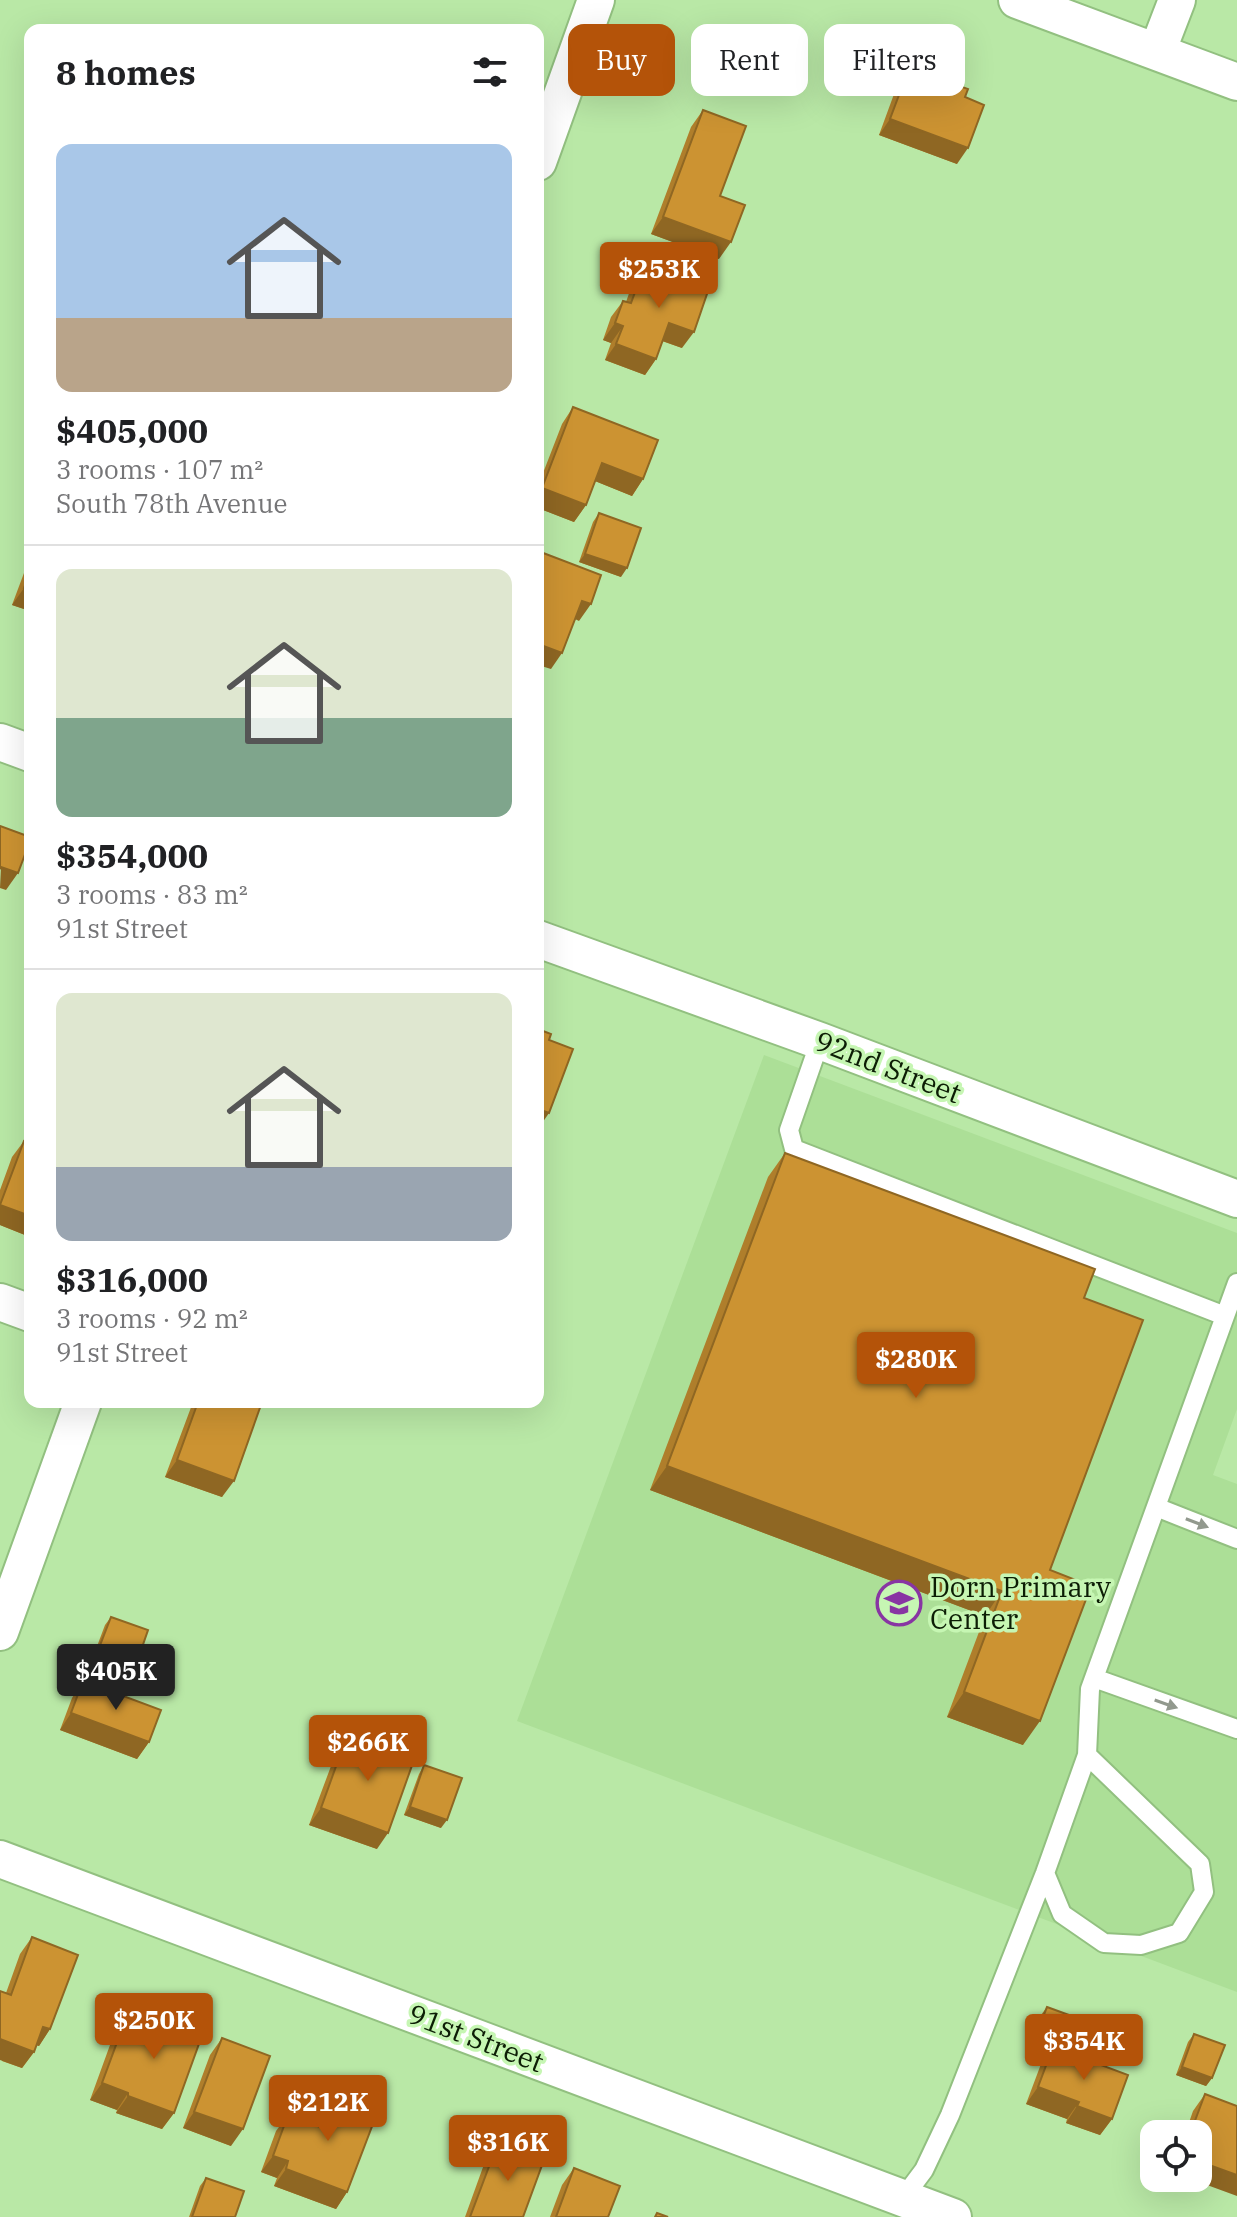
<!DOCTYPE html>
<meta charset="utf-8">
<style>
:root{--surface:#fff;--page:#f6f6f6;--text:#202124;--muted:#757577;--line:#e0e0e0;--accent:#b45309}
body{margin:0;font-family:"IBM Plex Serif",serif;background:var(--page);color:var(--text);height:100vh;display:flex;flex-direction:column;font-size:30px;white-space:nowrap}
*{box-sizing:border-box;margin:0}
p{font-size:26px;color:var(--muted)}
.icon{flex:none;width:44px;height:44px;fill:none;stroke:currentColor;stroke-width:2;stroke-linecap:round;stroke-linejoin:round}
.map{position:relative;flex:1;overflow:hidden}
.side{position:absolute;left:24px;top:24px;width:520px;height:1384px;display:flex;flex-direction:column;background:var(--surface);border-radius:16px;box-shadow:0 8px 32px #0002}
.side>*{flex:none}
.hud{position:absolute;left:568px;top:24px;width:548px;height:72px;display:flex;gap:16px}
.buttons{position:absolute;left:1140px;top:2120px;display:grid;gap:16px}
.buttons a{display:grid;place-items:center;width:72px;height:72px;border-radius:16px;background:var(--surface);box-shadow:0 8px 32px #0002;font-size:40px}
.price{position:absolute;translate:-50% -68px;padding:0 18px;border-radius:8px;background:var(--accent);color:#fff;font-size:26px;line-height:52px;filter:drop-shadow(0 2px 4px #0008)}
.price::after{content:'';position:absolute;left:50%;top:48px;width:24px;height:18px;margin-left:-12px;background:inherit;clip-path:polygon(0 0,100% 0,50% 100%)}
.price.current{background:#222;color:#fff}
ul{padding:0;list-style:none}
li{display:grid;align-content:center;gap:16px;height:424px;padding:0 32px}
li+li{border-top:2px solid var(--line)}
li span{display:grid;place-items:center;height:248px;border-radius:16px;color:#555}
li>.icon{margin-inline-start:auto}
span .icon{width:144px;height:144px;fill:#fffc;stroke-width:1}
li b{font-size:34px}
h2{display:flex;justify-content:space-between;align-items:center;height:96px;padding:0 32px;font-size:34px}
.tag{padding:0 28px;border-radius:16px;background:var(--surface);box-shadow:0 8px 32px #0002;font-size:28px;line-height:72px}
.tag.current{background:var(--accent);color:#fff}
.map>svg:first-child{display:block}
</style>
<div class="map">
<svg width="1237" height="2217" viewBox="0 0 1237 2217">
<rect width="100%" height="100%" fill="#b9e8a6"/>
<path fill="#acdf97" d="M 764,1055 L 1237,1233 L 1237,1409 L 1213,1475 L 1237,1484 L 1237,1992 L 517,1721 Z"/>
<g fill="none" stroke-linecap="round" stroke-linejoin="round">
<g stroke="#92c080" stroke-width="22">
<path id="service" d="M 820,1041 L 789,1130 L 794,1149 L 1225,1316
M 1156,1507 L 1237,1539
M 1094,1678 L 1237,1729
M 1045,1873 L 1062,1914 L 1104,1943 L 1141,1945 L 1179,1933 L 1204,1892 L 1200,1864 L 1087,1755
M 903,2198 L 924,2170 L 950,2115 L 1045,1873 L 1087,1755 L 1090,1689 L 1237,1283"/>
</g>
<g stroke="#92c080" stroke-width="40">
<path id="minor" d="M 1017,0 L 1237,82
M 1157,52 L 1177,0
M 538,162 L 596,0
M 0,742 L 30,753
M 538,939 L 820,1041 L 1237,1199
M 0,1302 L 30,1313
M 0,1632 L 83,1402
M 0,1859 L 953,2217"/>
</g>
<use href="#service" stroke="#fff" stroke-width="18"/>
<use href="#minor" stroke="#fff" stroke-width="36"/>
</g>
<path fill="#af7e2b" d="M 917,47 L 948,82 L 965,97 L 957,164 L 879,135 L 905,64 Z
M 703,110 L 720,196 L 719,259 L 651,234 L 691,127 Z
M 645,265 L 682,348 L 662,341 L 656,359 L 645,375 L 605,360 L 611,343 L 603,340 L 611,317 L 623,301 L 626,302 L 633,282 Z
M 573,407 L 643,479 L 632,496 L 595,481 L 586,505 L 574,522 L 538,508 L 538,486 L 562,424 Z
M 599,513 L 621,577 L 579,562 L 593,522 Z
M 30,557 L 30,611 L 12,605 Z
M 24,1141 L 30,1143 L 30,1237 L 0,1225 L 0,1190 L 12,1157 Z
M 785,1153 L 1084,1298 L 1050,1570 L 1023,1745 L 947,1717 L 985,1616 L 650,1490 L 768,1177 Z
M 193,1402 L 262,1402 L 222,1497 L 165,1477 Z
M 111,1617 L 131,1671 L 93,1657 L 105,1625 Z
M 83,1681 L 149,1742 L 137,1759 L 60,1730 L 72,1698 Z
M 348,1733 L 377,1849 L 309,1825 L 337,1750 Z
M 424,1765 L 441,1828 L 404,1815 L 419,1774 Z
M 32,1937 L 50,2029 L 39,2046 L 36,2045 L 34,2052 L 22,2068 L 2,2061 L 6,1993 L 20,1954 Z
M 1047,2007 L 1081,2058 L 1112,2119 L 1100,2135 L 1066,2123 L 1067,2119 L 1026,2104 L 1041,2064 L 1047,2055 L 1028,2048 L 1041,2015 Z
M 157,2013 L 174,2113 L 162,2129 L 116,2113 L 117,2110 L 90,2100 L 114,2034 L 126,2018 L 148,2026 Z
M 1194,2034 L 1212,2078 L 1206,2086 L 1176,2075 L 1188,2042 Z
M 222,2038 L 231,2146 L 183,2128 L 210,2055 Z
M 336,2092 L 347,2192 L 336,2209 L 274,2186 L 277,2178 L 261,2172 L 276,2131 L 288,2115 L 318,2126 L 325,2109 Z
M 1205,2094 L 1198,2134 L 1185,2134 L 1193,2111 Z
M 499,2140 L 523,2217 L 465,2217 L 487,2156 Z
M 574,2168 L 608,2217 L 550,2217 L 562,2185 Z
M 206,2178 L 235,2217 L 189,2217 L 200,2186 Z"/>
<path fill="#8f6723" d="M 890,119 L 968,148 L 957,164 L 879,135 Z
M 663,217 L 731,242 L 719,259 L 651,234 Z
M 615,323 L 623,326 L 611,343 L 603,340 Z
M 669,323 L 694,332 L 682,348 L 657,339 Z
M 616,344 L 656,359 L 645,375 L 605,360 Z
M 602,463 L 643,479 L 632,496 L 590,479 Z
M 542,488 L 586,505 L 574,522 L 538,508 L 538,495 Z
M 585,554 L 627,568 L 621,577 L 579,562 Z
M 24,588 L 30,590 L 30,611 L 12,605 Z
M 582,601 L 591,604 L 579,621 L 571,617 Z
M 538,644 L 562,653 L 551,669 L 538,665 Z
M 1,867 L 18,873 L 6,890 L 0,888 Z
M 538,1109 L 549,1113 L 538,1129 Z
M 0,1205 L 30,1216 L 30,1237 L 0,1225 Z
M 177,1460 L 234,1481 L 222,1497 L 165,1477 Z
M 667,1466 L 1002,1591 L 985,1616 L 650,1490 Z
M 99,1648 L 137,1662 L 131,1671 L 93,1657 Z
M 964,1692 L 1040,1721 L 1023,1745 L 947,1717 Z
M 71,1713 L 149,1742 L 137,1759 L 60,1730 Z
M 410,1807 L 447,1820 L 441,1828 L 404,1815 Z
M 321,1808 L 388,1833 L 377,1849 L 309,1825 Z
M 43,2027 L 50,2029 L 39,2046 L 31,2043 Z
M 0,2039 L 34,2052 L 22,2068 L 0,2060 Z
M 1034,2039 L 1082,2057 L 1053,2047 L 1047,2055 L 1028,2048 Z
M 1182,2067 L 1212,2078 L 1206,2086 L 1176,2075 Z
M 102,2083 L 128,2093 L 117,2110 L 90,2100 Z
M 1038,2087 L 1079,2102 L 1067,2119 L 1026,2104 Z
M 128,2096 L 174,2113 L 162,2129 L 116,2113 Z
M 1077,2106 L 1112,2119 L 1100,2135 L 1066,2123 Z
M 194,2112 L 243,2129 L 231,2146 L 183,2128 Z
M 273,2156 L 288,2161 L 277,2178 L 261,2172 Z
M 1198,2161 L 1237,2175 L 1237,2196 L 1188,2178 L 1198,2178 Z
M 286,2169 L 347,2192 L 336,2209 L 274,2186 Z"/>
<path fill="#cc9332" stroke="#8f6723" stroke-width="2" d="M 917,47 L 956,61 L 948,82 L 968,89 L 965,97 L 984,105 L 968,148 L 890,119 Z
M 703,110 L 746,126 L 720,196 L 745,205 L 731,242 L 663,217 Z
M 645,265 L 709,288 L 694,332 L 669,323 L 656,359 L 616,344 L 623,326 L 615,323 L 623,301 L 631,303 Z
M 573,407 L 658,440 L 643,479 L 602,463 L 586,505 L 542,488 Z
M 599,513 L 641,528 L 627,568 L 585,554 Z
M 538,551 L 601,575 L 591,604 L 582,601 L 562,653 L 538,644 Z
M 30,571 L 30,590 L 24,588 Z
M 0,826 L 30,837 L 30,841 L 18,873 L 1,867 L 0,869 Z
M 538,1029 L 551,1034 L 549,1040 L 573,1049 L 549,1113 L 538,1109 Z
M 24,1141 L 30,1143 L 30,1216 L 0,1205 Z
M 785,1153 L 1095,1269 L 1084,1298 L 1143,1320 L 1050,1570 L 1091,1586 L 1040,1721 L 964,1692 L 1002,1591 L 667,1466 Z
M 198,1402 L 262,1402 L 234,1481 L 177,1460 Z
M 111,1617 L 148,1630 L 137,1662 L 99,1648 Z
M 83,1681 L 161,1710 L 149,1742 L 71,1713 Z
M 348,1733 L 415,1757 L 388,1833 L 321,1808 Z
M 424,1765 L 462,1778 L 447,1820 L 410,1807 Z
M 32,1937 L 78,1955 L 50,2029 L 43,2027 L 34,2052 L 0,2039 L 0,1991 L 11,1995 Z
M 1047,2007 L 1094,2024 L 1082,2057 L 1034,2039 Z
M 157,2013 L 204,2030 L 174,2113 L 128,2096 L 128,2093 L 102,2083 L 126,2018 L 152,2027 Z
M 1194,2034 L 1225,2045 L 1212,2078 L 1182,2067 Z
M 222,2038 L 270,2056 L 243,2129 L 194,2112 Z
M 1053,2047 L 1128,2075 L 1112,2119 L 1077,2106 L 1079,2102 L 1038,2087 Z
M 336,2092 L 379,2108 L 347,2192 L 286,2169 L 288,2161 L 273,2156 L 288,2115 L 323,2128 Z
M 1205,2094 L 1237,2106 L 1237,2175 L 1198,2161 L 1198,2134 L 1190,2134 Z
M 499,2140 L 545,2157 L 523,2217 L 470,2217 Z
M 574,2168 L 620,2186 L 608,2217 L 556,2217 Z
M 206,2178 L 244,2191 L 235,2217 L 192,2217 Z
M 657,2213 L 668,2217 L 655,2217 Z"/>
<defs><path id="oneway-solid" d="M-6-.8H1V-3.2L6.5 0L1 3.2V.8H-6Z" transform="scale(2)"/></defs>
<g fill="#92998e">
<use href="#oneway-solid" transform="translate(1197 1523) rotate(21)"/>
<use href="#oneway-solid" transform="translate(1166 1704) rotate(19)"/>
</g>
<defs>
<g id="school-ring" transform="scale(2.3)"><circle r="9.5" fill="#c6f6b3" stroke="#8835a3" stroke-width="1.5"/><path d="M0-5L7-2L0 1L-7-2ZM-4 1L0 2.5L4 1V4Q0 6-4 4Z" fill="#8835a3"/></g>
</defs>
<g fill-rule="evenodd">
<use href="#school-ring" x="899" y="1603"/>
</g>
<g text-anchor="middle" stroke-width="7" stroke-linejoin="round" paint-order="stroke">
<g font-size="28" fill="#0c1d05" stroke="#c6f6b3">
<text transform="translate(888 1067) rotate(21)" y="10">92nd Street</text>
<text transform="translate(476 2038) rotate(21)" y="10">91st Street</text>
</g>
<g font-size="28" fill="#0c1d05" stroke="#c6f6b3" text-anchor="start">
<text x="930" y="1597">Dorn Primary<tspan x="930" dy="32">Center</tspan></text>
</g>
</g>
</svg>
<div class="buttons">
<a><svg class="icon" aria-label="locate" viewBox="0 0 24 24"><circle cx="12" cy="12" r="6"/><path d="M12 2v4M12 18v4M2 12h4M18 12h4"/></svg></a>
</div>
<b class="price" style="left:659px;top:310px">$253K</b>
<b class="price" style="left:916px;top:1400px">$280K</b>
<b class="price current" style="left:116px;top:1712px">$405K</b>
<b class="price" style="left:368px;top:1783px">$266K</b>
<b class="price" style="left:154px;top:2061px">$250K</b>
<b class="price" style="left:1084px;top:2082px">$354K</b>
<b class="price" style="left:328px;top:2143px">$212K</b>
<b class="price" style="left:508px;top:2183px">$316K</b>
<div class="hud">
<a class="tag current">Buy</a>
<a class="tag">Rent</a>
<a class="tag">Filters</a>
</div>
<section class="side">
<h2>8 homes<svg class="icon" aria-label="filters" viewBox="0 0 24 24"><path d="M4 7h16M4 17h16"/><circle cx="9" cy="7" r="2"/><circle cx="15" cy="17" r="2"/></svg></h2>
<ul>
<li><span style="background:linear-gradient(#a9c7e8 70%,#b9a48a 0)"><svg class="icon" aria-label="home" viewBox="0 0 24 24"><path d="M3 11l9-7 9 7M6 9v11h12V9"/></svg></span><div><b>$405,000</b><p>3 rooms · 107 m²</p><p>South 78th Avenue</p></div></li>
<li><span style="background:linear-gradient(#dfe7d0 60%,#7fa58c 0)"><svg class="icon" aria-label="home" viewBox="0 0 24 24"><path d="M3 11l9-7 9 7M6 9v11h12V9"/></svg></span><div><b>$354,000</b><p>3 rooms · 83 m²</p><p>91st Street</p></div></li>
<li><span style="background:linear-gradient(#dfe7d0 70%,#9aa5b1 0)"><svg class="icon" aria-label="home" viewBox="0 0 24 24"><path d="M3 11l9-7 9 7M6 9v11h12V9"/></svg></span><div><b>$316,000</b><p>3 rooms · 92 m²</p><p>91st Street</p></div></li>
</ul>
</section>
</div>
